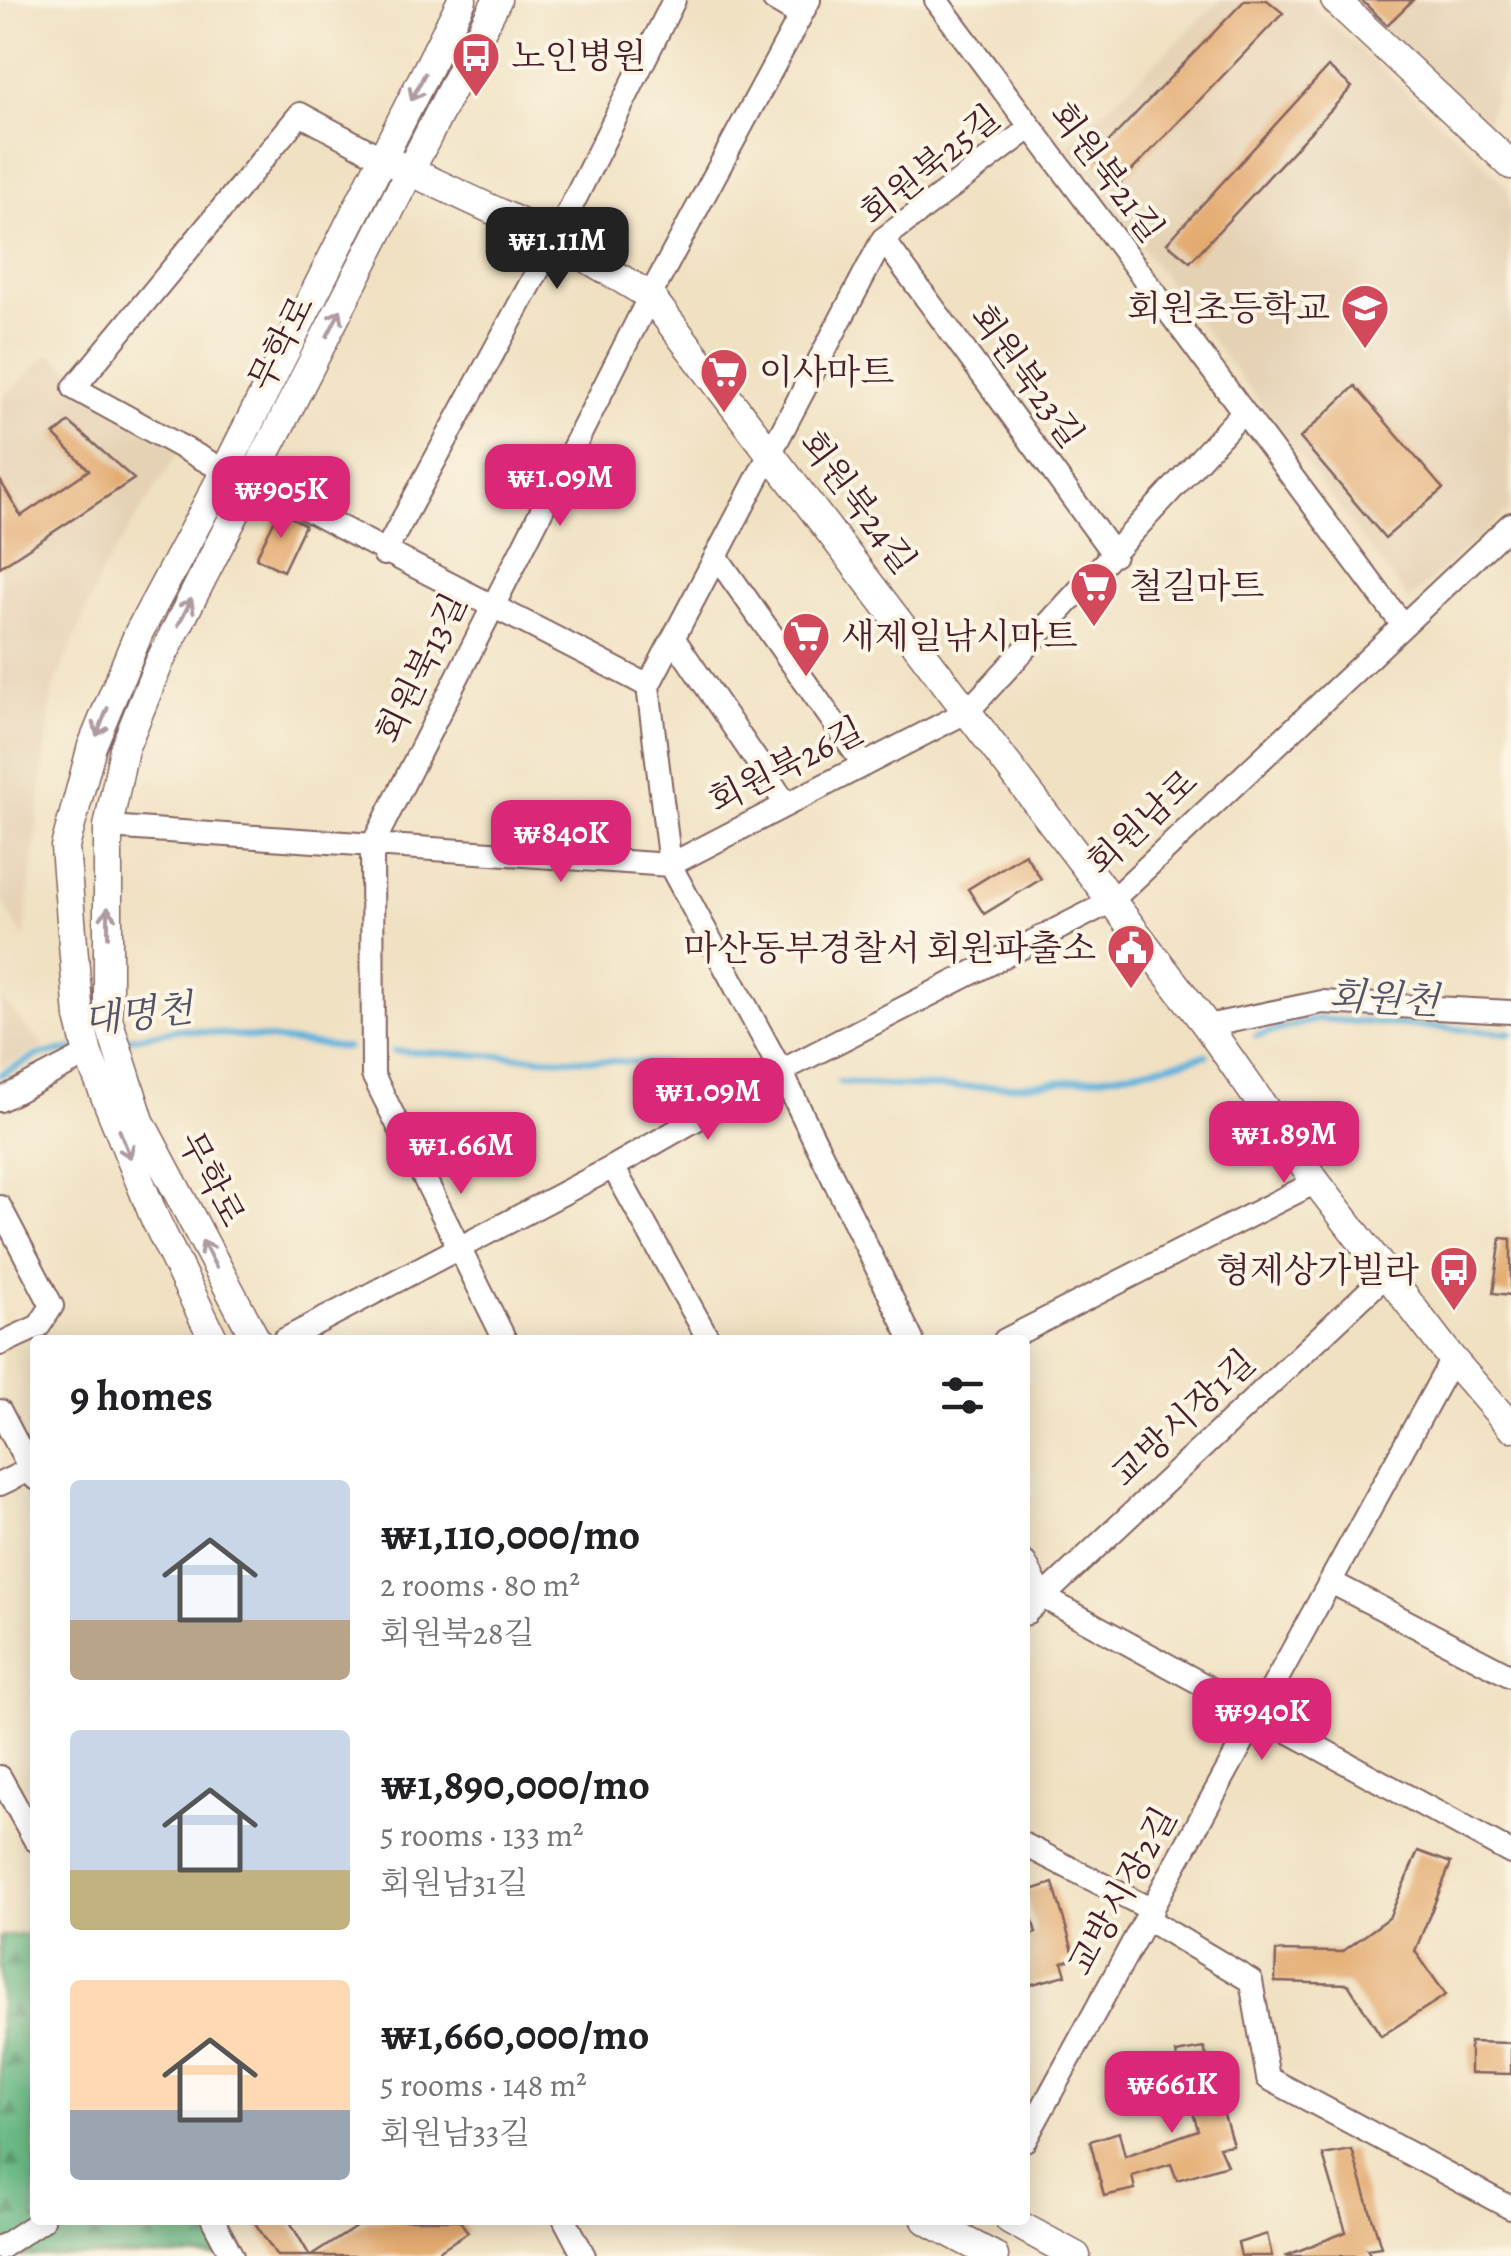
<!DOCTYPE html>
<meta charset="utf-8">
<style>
:root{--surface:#fff;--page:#f2f2f2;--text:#202124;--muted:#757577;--accent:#db2777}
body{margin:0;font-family:Alegreya,"Noto Serif KR",serif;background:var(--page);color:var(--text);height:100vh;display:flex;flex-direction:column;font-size:38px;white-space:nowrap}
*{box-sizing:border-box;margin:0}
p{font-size:32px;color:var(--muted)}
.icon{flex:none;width:55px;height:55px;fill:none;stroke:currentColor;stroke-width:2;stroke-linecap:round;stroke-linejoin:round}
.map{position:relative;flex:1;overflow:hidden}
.details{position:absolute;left:30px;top:1335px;width:1000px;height:890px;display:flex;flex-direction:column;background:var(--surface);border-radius:10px;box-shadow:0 5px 25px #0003}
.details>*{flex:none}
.price{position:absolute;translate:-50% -85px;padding:0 22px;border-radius:20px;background:var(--accent);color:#fff;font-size:32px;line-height:65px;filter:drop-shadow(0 2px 5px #0008)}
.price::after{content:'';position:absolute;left:50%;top:60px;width:30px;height:22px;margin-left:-15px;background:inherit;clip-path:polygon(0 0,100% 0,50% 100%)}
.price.selected{background:#222;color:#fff}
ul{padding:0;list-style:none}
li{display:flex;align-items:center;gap:30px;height:250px;padding:0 40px}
li span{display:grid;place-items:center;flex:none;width:280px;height:200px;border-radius:10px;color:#555}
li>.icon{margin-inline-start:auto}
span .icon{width:120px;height:120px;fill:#fffc;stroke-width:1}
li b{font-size:42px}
h2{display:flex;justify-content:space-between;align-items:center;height:120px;padding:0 40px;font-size:42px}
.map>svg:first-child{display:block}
</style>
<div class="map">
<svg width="1511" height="2256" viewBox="0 0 1511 2256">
<defs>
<pattern id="forest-firs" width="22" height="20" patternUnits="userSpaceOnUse" patternTransform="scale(2.5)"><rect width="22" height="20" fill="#6cbb86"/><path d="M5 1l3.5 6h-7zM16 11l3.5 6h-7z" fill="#5b976e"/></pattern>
</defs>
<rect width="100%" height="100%" fill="#fcf5e5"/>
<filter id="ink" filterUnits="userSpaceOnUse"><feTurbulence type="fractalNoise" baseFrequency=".01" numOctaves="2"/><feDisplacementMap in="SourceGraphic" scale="20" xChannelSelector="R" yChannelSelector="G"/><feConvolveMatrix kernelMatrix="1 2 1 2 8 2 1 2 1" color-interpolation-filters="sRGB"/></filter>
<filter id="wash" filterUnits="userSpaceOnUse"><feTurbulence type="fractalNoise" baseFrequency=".0048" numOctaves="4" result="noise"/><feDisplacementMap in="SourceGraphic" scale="40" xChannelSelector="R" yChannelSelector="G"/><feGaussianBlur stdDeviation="2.25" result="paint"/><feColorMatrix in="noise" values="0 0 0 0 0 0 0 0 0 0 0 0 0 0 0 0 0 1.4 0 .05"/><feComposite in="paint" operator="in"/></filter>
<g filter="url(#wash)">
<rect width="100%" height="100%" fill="#f0e1c2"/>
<path fill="#e5d1b4" d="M 1221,0 L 1305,0 L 1465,144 L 1511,192 L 1511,508 L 1409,600 L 1066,147 Z
M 1336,0 L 1511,0 L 1511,44 L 1483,134 Z
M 49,354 L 180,450 L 103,570 L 52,693 L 24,939 L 0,897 L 0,401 Z
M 0,998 L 44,1046 L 0,1067 Z"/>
<path fill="url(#forest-firs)" stroke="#5b6d58" stroke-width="2.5" d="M 35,1934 L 35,2220 L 208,2220 L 226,2256 L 0,2256 L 0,1937 Z"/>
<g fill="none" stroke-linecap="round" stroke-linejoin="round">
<path stroke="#60b2db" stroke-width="6" d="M 1256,1036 L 1319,1019 L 1511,1033
M 120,1040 L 180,1029 L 347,1048
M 394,1051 L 679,1064
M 0,1075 L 38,1055 L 78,1048
M 839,1082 C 961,1093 1088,1087 1207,1055"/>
</g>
<g id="blocks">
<path fill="#e4ab71" d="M 1245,0 L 1267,0 L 1283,13 L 1116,187 L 1093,158 Z
M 1361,0 L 1413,0 L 1387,25 Z
M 1328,67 L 1352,87 L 1190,262 L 1167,243 Z
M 1355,386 L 1443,489 L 1385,538 L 1300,438 Z
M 69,422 L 134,479 L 0,567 L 0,480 L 21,516 L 89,470 L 54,435 Z
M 279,511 L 305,525 L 283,571 L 256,558 Z
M 1025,854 L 1041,879 L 984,914 L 968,889 Z
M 1501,1238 L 1511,1239 L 1511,1295 L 1493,1293 Z
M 1418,1851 L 1451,1863 L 1415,1951 L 1446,1995 L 1381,2036 L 1348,1984 L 1275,1982 L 1276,1951 L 1342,1952 L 1389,1918 Z
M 1053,1883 L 1075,1958 L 1062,1962 L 1066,1975 L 1025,1986 L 1025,1937 L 1036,1933 L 1025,1892 Z
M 1470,2042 L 1511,2043 L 1511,2074 L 1470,2073 Z
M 1204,2048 L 1233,2145 L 1219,2147 L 1227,2165 L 1177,2180 L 1171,2164 L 1132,2176 L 1135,2189 L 1104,2196 L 1090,2141 L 1119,2132 L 1125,2156 L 1198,2130 L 1176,2053 Z
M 1352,2150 L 1381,2247 L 1367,2249 L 1371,2256 L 1285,2256 L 1346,2232 L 1323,2155 Z
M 253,2220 L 289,2220 L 310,2256 L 277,2256 Z
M 367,2220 L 459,2220 L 468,2232 L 431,2256 L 311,2256 Z
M 1267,2234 L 1272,2256 L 1241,2256 L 1238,2243 Z"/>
</g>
</g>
<g filter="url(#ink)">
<use href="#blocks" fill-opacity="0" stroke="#846360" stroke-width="2.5"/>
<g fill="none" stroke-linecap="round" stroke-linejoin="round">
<g stroke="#846360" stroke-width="26">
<path id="minor" d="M 774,0 L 800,15
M 936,0 L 1402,624
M 883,239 L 1114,555
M 225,471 L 74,388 L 300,114 L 382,158
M 253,479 C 382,553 516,616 648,686
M 384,554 L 555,239 L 674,0
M 716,556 L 864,765
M 674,639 L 786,804
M 108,827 L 670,865 L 968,711 L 1243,412
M 1207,1026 L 1322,1002 L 1511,1012
M 0,1100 L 88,1054
M 613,1167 L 709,1340
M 0,1207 L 52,1306 L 39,1326 L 0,1344
M 284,1340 L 613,1167 L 781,1071 L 1110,902 L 1511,524
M 505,1340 L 373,1075 L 372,846 L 650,296 L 809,0
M 912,1340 L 781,1071 L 670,865 L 648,686 L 883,239 L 1030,128
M 1005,1340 L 1316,1182
M 0,1411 L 35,1478
M 0,1484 L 35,1467
M 1025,1563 L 1043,1597 L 1511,1853
M 1331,1582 L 1511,1676
M 1025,1614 L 1388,1273
M 0,1777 L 35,1840
M 1025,1845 L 1152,1910
M 1147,1919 L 1251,1981 L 1268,2078 L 1511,2208
M 1025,2140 L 1452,1359
M 213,2220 L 232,2256
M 565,2220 L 584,2256
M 0,2248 L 42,2220"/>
</g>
<g stroke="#846360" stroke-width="31">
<path id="major" d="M 1335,0 L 1511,165
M 382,158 L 555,239 L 650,296 L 1207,1026 L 1316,1182 L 1452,1359 L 1511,1427
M 214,1340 L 155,1219 L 88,1054 L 79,1017 L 65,847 L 92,746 L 139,632 L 225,471 L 462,0
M 256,1340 L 140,1121 L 108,1019 L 108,827 L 124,749 L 160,661 L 497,0
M 926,2220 L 994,2256
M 1010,2220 L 1076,2256"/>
</g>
<use href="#minor" stroke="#fff" stroke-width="22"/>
<use href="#major" stroke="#fff" stroke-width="28"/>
</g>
<defs><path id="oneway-shaft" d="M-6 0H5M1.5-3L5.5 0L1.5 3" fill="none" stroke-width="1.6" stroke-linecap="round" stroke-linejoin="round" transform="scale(2.5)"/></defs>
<g stroke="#ae9aa0">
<use href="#oneway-shaft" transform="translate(418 87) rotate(117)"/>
<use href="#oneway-shaft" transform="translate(334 323) rotate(-63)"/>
<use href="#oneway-shaft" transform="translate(185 612) rotate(-63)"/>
<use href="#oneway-shaft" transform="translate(102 722) rotate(112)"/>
<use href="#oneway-shaft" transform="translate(108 922) rotate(-90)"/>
<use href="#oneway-shaft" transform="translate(125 1144) rotate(68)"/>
<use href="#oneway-shaft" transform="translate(209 1254) rotate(-118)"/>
</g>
</g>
<defs>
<g id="bus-pin" transform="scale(2.5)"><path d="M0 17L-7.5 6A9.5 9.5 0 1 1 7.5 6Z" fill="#d1495b" stroke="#fcf5e5"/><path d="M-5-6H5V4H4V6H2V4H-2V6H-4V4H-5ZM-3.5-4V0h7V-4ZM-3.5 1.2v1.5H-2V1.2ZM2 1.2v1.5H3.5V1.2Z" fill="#fff"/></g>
<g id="school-pin" transform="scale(2.5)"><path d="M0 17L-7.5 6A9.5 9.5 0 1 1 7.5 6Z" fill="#d1495b" stroke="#fcf5e5"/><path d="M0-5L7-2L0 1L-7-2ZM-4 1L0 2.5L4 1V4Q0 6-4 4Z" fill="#fff"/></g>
<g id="supermarket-pin" transform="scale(2.5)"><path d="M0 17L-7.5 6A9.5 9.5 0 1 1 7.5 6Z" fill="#d1495b" stroke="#fcf5e5"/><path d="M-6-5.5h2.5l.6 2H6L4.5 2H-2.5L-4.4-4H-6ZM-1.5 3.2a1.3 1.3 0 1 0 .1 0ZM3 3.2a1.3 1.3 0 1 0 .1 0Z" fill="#fff"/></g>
<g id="civic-pin" transform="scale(2.5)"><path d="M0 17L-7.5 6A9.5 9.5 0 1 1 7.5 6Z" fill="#d1495b" stroke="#fcf5e5"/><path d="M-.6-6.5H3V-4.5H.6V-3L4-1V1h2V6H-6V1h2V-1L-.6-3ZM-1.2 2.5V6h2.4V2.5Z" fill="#fff"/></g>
</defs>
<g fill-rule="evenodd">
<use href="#bus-pin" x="476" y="56"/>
<use href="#school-pin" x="1365" y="308"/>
<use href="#supermarket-pin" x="724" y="372"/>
<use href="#supermarket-pin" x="1094" y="586"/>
<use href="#supermarket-pin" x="806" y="636"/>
<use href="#civic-pin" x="1131" y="948"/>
<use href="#bus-pin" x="1454" y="1270"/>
</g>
<g text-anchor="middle" stroke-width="8" stroke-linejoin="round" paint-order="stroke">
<g font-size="35" fill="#4a1f2b" stroke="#fcf5e5" text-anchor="start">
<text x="511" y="68">노인병원</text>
<text x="1330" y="320" text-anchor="end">회원초등학교</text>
<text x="759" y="384">이사마트</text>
<text x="1129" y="598">철길마트</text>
<text x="841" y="648">새제일낚시마트</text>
<text x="1096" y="960" text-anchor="end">마산동부경찰서 회원파출소</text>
<text x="1419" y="1282" text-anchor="end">형제상가빌라</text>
</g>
<g font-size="35" fill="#4a1f2b" stroke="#fcf5e5">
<text transform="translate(930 165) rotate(-39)" y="12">회원북25길</text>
<text transform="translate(1107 172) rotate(53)" y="12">회원북21길</text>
<text transform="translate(281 343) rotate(-63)" y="12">무학로</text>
<text transform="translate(1027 376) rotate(54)" y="12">회원북23길</text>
<text transform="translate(858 502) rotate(53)" y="12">회원북24길</text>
<text transform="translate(421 668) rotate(-64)" y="12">회원북13길</text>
<text transform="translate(786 765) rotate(-27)" y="12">회원북26길</text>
<text transform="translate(1142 822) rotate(-43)" y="12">회원남로</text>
<text transform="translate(212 1179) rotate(62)" y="12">무학로</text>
<text transform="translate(1183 1418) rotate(-43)" y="12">교방시장1길</text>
<text transform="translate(1122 1891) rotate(-61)" y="12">교방시장2길</text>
</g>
<g font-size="38" font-style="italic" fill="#525269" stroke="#fcf5e5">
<text transform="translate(1384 998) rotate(3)" y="13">회원천</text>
<text transform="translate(138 1014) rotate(-7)" y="13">대명천</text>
</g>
</g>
</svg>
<b class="price selected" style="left:557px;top:292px">₩1.11M</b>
<b class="price" style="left:560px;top:529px">₩1.09M</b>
<b class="price" style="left:281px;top:541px">₩905K</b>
<b class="price" style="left:561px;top:885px">₩840K</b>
<b class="price" style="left:708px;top:1143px">₩1.09M</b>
<b class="price" style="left:1284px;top:1186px">₩1.89M</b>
<b class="price" style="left:461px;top:1197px">₩1.66M</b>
<b class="price" style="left:1262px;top:1763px">₩940K</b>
<b class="price" style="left:1172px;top:2136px">₩661K</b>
<section class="details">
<h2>9 homes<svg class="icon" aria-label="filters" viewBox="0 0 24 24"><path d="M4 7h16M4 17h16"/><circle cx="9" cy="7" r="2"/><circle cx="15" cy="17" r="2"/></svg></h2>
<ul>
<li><span style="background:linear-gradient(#c9d6e8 70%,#b9a48a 0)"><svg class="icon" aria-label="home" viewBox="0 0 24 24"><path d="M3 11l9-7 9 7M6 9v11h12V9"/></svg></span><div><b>₩1,110,000/mo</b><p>2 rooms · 80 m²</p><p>회원북28길</p></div></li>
<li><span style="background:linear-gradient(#c9d6e8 70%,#c2b280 0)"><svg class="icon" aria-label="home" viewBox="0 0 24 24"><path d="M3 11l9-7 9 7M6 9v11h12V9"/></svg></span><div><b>₩1,890,000/mo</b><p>5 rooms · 133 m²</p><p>회원남31길</p></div></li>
<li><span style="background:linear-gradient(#ffd9b3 65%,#9aa5b1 0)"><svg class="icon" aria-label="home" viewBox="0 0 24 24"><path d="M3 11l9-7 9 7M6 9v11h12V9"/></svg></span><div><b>₩1,660,000/mo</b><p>5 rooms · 148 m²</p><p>회원남33길</p></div></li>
</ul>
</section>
</div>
